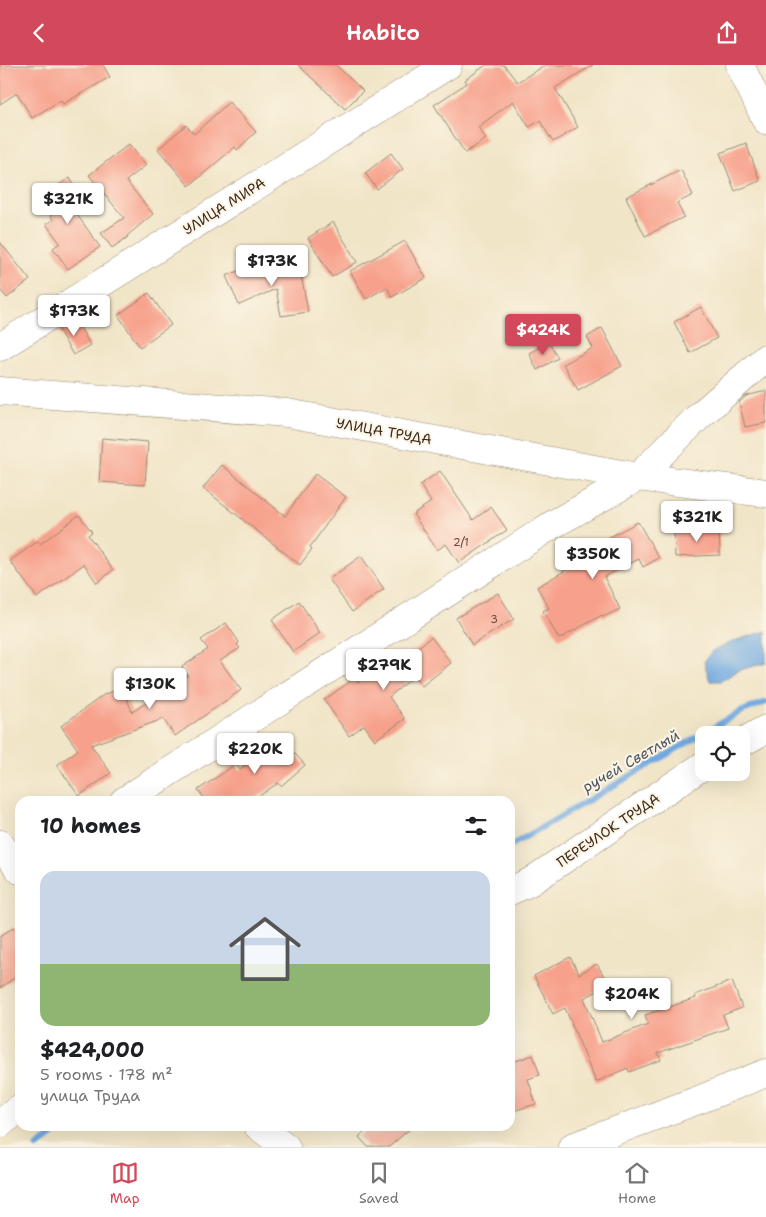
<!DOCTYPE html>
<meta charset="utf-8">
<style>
:root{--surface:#fff;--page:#f2f2f2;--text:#202124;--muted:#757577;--line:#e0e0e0;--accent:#d1495b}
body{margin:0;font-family:"Shantell Sans",sans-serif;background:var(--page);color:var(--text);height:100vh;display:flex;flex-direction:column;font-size:19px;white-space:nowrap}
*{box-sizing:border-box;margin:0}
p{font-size:16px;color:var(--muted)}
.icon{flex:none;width:28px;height:28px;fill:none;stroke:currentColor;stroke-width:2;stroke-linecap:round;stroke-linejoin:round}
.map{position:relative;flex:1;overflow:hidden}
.side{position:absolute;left:15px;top:731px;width:500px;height:335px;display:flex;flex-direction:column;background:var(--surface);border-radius:15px;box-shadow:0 5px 20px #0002}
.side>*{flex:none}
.controls{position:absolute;left:695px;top:661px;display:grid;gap:10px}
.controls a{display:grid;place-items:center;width:55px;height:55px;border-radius:10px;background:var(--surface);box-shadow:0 5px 20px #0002;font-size:25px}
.price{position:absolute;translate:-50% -42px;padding:0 11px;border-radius:5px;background:#fff;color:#222;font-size:16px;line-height:32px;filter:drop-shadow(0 1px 2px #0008)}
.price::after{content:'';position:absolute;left:50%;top:30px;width:15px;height:11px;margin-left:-8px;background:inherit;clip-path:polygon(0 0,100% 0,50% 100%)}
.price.selected{background:var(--accent);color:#fff}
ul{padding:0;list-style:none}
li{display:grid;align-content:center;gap:10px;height:265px;padding:0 25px}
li+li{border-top:1px solid var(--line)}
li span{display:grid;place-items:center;height:155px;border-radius:15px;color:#555}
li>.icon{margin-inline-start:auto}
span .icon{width:90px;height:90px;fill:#fffc;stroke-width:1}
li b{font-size:21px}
h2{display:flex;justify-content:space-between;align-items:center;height:60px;padding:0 25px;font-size:21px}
header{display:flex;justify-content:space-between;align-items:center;height:65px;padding:0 25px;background:var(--accent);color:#fff;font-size:22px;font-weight:600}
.tabs{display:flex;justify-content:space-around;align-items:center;height:70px;border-top:1px solid var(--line);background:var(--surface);font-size:14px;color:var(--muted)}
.tabs a{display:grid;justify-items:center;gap:2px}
.tabs .selected{color:var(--accent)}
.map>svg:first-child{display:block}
</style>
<header><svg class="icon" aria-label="back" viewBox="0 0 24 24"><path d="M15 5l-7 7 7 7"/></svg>Habito<svg class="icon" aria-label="share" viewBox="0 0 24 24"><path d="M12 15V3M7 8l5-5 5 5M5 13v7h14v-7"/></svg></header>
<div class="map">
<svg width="766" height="1082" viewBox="0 0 766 1082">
<rect width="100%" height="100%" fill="#fcf5e5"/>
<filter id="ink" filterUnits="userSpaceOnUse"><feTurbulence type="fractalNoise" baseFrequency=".02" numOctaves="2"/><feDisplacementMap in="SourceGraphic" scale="10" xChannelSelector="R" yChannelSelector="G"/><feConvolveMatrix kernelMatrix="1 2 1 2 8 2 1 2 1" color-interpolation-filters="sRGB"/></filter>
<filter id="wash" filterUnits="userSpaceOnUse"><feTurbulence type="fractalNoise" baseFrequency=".0096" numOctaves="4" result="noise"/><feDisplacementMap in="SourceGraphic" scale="20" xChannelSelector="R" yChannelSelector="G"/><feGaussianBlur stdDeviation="1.12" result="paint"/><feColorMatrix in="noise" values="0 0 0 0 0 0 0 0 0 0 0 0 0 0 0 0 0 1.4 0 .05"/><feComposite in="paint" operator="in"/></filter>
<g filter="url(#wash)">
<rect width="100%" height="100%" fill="#f1e5c8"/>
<path fill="#70a9e0" stroke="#566a7f" d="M 766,566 L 766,598 L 739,605 L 721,616 L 710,616 L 704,597 L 712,586 L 737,575 Z"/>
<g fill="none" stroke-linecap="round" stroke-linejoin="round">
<path stroke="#70a9e0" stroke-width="6" d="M 510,781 L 740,647 L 766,637
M 37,1082 L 65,1061"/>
</g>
<g id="blocks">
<path fill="#f7a18c" d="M 0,0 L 103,0 L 110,12 L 63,39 L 61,35 L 32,53 L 17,28 L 0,39 Z
M 298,0 L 336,0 L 363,26 L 345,44 Z
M 486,0 L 504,0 L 517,17 L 546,0 L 593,0 L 555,23 L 578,62 L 553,77 L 540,56 L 529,62 L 513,36 L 478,62 L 486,74 L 465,88 L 434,40 L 467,18 L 465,15 Z
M 229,37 L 256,67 L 237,85 L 235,82 L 189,121 L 158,84 L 186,60 L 194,69 Z
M 746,78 L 760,116 L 735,126 L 720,88 Z
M 129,79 L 146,100 L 126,116 L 153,149 L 127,171 L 128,172 L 112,183 L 101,168 L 124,153 L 89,110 Z
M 391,88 L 403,104 L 377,124 L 365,108 Z
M 681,105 L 693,130 L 677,138 L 684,152 L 645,171 L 626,132 Z
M 70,113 L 80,130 L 68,137 L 100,182 L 68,204 L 53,183 L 60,178 L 46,159 L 53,155 L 40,131 Z
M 333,157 L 357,197 L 332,212 L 308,173 Z
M 405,176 L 426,213 L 392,232 L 387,222 L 366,234 L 350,206 Z
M 0,177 L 30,215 L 7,233 L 0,225 Z
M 299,198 L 308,247 L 281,251 L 276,224 L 239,240 L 226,211 L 253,200 L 256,207 Z
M 149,228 L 171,260 L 140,282 L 118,250 Z
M 701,242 L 717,273 L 690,288 L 674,257 Z
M 75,253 L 90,280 L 73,290 L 58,264 Z
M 602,263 L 622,301 L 578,325 L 563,299 L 593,283 L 587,272 Z
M 549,277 L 558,293 L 537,305 L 529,288 Z
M 766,326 L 766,358 L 745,362 L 739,337 L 746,331 Z
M 102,373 L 148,377 L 145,420 L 99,417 Z
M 222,400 L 285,451 L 315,409 L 346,432 L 310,482 L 312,484 L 300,500 L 203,423 Z
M 440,406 L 473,455 L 491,442 L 507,465 L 459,498 L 446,479 L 437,485 L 413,449 L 431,437 L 420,420 Z
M 79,450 L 92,467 L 88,470 L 113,505 L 97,518 L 84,499 L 37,533 L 10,496 L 38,476 L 40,479 Z
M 638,457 L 659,493 L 643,502 L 639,494 L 604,512 L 620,544 L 603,552 L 602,550 L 559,574 L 543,546 L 549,543 L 537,522 L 576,499 L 572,492 Z
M 719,465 L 720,490 L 675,492 L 674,467 Z
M 361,491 L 384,524 L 352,547 L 329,514 Z
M 498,528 L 514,554 L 472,580 L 456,553 Z
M 299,536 L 320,568 L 293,587 L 272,555 Z
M 226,558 L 239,577 L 237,580 L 240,583 L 220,596 L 241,625 L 175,671 L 163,654 L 91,680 L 111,708 L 79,731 L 57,700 L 78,685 L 61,661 L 105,629 L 123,623 L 132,647 L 188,610 L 182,602 L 208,584 L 201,575 Z
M 431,572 L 451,598 L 422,621 L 414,611 L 389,632 L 405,654 L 375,675 L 364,660 L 349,671 L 324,635 L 355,613 L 358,618 L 381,598 L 388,606 Z
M 279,671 L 305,700 L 281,721 L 278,718 L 252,736 L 206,736 L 198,725 L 236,699 L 240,705 Z
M 14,862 L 20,872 L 20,909 L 0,923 L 0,871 Z
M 570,892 L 579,909 L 597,899 L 609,920 L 584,933 L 602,977 L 648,959 L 645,950 L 696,933 L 695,930 L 732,916 L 742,943 L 723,950 L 728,963 L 658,988 L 661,995 L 629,1007 L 628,1003 L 596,1017 L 565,943 L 553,949 L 534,911 Z
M 533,990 L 540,1010 L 528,1014 L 536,1039 L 510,1047 L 510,998 Z
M 371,1061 L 413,1061 L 389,1082 L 368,1082 L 359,1072 Z"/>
</g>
</g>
<g filter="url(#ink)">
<use href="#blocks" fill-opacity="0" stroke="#968873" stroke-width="1"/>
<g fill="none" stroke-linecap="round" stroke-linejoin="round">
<g stroke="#968873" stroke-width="29">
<path id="minor" d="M 740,0 L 766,55
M 0,282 L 448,0
M 0,326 L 287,348 L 638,412 L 766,428
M 741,678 L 766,664
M 124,736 L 552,460 L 638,412 L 697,353 L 766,293
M 0,779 L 20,805
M 510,826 L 530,817 L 704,700
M 0,1059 L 20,1043
M 258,1061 L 286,1082
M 572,1082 L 701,1034 L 766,1008"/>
</g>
<use href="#minor" stroke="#fff" stroke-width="28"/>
</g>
</g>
<g text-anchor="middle" stroke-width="4" stroke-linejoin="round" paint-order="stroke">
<g font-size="11" fill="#6a483a">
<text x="461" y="481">2/1</text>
<text x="494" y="558">3</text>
</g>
<g font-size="14" fill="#3b2a1e" stroke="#fcf5e5">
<text transform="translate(224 141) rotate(-32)" y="5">УЛИЦА МИРА</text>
<text transform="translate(384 366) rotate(10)" y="5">УЛИЦА ТРУДА</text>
<text transform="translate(608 765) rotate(-34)" y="5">ПЕРЕУЛОК ТРУДА</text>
</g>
<g font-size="15" font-style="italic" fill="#4e5662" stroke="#fcf5e5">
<text transform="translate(631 696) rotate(-30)" y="5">ручей Светлый</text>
</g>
</g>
</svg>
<div class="controls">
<a><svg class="icon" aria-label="locate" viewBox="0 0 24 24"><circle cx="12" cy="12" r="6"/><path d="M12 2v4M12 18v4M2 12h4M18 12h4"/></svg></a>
</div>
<b class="price" style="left:68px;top:160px">$321K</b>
<b class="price" style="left:272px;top:222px">$173K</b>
<b class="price" style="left:74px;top:272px">$173K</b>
<b class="price selected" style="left:543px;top:291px">$424K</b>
<b class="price" style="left:697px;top:478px">$321K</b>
<b class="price" style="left:593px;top:515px">$350K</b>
<b class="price" style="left:384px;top:626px">$279K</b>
<b class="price" style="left:150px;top:645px">$130K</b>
<b class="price" style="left:255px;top:710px">$220K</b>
<b class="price" style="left:632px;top:955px">$204K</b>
<section class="side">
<h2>10 homes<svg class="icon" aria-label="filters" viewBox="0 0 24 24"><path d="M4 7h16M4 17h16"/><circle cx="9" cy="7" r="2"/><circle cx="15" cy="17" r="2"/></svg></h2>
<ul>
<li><span style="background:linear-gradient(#c9d6e8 60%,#8fb573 0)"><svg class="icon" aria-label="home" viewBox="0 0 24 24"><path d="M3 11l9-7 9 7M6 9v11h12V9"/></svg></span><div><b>$424,000</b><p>5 rooms · 178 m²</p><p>улица Труда</p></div></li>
</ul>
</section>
</div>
<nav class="tabs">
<a class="selected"><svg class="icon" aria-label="map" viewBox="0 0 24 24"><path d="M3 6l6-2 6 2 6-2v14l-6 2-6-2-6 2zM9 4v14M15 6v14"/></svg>Map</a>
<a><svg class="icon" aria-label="saved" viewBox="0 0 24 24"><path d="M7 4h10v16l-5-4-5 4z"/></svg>Saved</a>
<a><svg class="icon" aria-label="home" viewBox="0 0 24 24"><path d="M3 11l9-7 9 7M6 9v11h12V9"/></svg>Home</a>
</nav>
